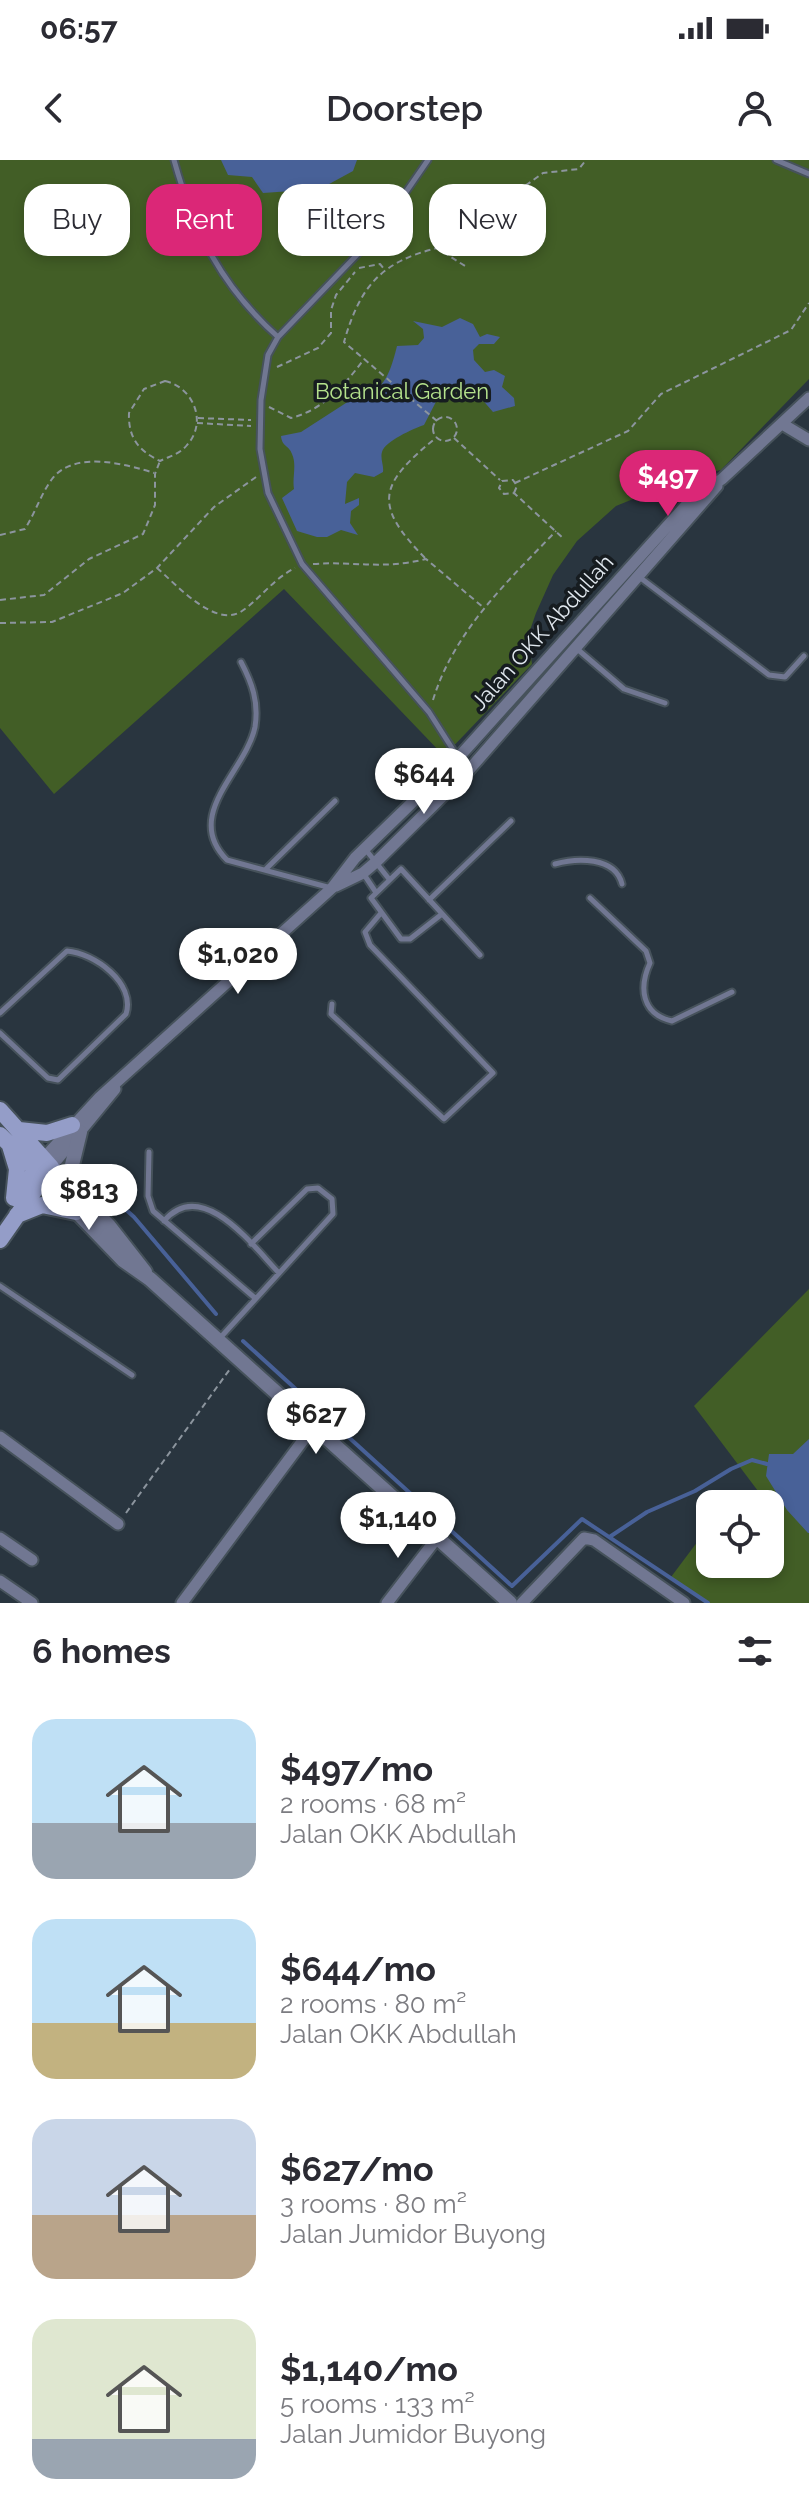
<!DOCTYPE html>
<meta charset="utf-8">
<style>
:root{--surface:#fff;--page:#f7f7f7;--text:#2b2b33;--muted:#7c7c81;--accent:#db2777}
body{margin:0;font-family:Raleway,sans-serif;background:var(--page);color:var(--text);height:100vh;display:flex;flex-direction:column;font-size:30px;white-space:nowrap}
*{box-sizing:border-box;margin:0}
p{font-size:26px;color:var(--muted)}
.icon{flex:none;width:44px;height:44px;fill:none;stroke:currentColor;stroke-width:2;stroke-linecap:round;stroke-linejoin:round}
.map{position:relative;height:1443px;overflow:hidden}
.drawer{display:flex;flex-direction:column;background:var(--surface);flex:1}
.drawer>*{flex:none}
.top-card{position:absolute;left:24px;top:24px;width:762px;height:72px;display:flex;gap:16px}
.controls{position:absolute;left:696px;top:1330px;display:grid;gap:16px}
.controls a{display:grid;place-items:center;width:88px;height:88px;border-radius:16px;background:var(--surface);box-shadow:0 4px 12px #0003;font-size:40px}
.price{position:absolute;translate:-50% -68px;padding:0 18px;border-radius:28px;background:#fff;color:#222;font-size:26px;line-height:52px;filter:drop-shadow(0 2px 4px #0008)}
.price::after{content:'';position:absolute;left:50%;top:48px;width:24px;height:18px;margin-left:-12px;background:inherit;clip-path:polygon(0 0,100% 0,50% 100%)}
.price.on{background:var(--accent);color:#fff}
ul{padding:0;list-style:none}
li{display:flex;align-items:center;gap:24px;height:200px;padding:0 32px}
li span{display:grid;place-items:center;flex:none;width:224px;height:160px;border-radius:24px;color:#555}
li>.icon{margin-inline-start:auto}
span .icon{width:96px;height:96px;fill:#fffc;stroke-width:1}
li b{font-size:34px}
h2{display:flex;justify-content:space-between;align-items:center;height:96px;padding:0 32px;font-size:34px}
.pill{padding:0 28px;border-radius:24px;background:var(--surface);box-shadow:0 4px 12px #0003;font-size:28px;line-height:72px}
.pill.on{background:var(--accent);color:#fff}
.status{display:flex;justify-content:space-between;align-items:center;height:56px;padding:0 40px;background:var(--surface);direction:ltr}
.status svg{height:22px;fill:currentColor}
header{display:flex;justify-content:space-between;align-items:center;height:104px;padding:0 32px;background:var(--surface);font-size:36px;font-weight:600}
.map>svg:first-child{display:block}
</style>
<div class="status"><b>06:57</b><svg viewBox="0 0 49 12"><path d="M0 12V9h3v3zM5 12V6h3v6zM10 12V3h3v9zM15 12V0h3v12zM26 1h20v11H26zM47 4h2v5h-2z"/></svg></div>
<header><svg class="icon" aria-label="back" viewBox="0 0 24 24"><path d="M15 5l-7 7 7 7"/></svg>Doorstep<svg class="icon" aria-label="person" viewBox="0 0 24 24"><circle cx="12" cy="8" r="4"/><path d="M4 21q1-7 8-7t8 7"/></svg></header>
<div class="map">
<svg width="809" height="1443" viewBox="0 0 809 1443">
<rect width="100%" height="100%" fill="#29353f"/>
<path fill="#425e26" d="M 0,0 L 809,0 L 809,219 L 721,310 L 685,318 L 616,346 L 577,381 L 553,415 L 536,453 L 528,476 L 532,504 L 444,596 L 284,429 L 54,634 L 0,568 Z
M 809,1129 L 809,1443 L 708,1443 L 671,1417 L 710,1365 L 710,1404 L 770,1404 L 770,1344 L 754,1344 L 764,1339 L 694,1246 Z"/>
<path fill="#486198" d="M 221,0 L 357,0 L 353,11 L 320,29 L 263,33 L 252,17 L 228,15 Z
M 460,158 L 473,164 L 480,177 L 487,174 L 500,177 L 494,184 L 479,184 L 473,190 L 474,200 L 485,212 L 494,210 L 505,216 L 502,227 L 514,238 L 515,246 L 493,252 L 473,229 L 457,228 L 440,234 L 424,265 C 413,269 385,281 382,292 C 380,298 384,306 383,312 L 374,317 L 355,313 L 347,322 L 345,344 L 359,338 L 359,345 L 351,351 L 350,363 L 358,375 L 341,370 L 327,377 L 317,377 L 297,371 L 282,338 L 294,329 C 292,318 297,305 292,294 C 289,285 282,287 281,276 L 301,272 L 363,232 L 370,235 C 387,224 392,206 397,186 L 418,185 L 424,178 L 423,169 L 413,161 L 442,167 Z
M 809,1279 L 809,1373 L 808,1373 L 787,1350 L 766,1316 L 769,1294 L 793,1294 Z"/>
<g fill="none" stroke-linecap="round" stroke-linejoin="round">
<path stroke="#486198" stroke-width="4" d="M 94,1021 L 134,1057 L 216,1154
M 243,1181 L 512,1426 L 582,1359 L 708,1443
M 611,1376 L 647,1352 L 695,1331 L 731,1309 L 752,1300 L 767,1304"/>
<g stroke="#46525b" stroke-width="9">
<path id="service" d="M 174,0 C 194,72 222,127 278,177
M 428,0 L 377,74 L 278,177 L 268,195 L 261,240 L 260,289 L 268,333 L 302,404 L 429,552 L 457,596
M 776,0 L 809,14
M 638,416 L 769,515 L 785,517 L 804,496
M 576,488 L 624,529 L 665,543
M 241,502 C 252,523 259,542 255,567 C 246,611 182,655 227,700 L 331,728
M 366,690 L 389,719
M 555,704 C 576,698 615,696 622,724
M 266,709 L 335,641
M 363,713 L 375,731
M 590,738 L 646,791 L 650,803 C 639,827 641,854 672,861 L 732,832
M 429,740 L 511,661
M 442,754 L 410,779 L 401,779 L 371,738 L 401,709 L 480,795
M 332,844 L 331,854 L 444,959 L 493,913 L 370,785 L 365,772 L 381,753
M 0,853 L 67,791 C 94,793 136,823 126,854 L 58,920 L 48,918 L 0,873
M 149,992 L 148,1036 L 153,1051 L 255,1138
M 164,1061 C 202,1016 253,1086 279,1113
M 0,1126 L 132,1215
M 220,1178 L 333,1054 L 332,1039 L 318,1028 L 307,1029 L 251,1084"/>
</g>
<g stroke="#46525b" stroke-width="15">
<path id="minor" d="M 784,265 L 809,280
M 336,726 L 363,713 L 376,702 L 468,611 L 717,326
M 43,999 L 100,937 L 332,728 L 355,698 L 458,598 L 690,341 L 722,319 L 809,238
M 51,1007 L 115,929
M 0,1277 L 118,1364
M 0,1378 L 32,1400
M 0,1421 L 32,1443
M 182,1443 L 313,1267
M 387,1443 L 437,1378
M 522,1443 L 584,1378 L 594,1380 L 684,1443"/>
</g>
<g stroke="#46525b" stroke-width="18">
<path id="tertiary" d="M 51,1007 L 109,1066 L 145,1112
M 44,1018 L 123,1100 L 150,1119 L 510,1443
M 74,1030 L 72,1005 L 80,972"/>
</g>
<g stroke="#46525b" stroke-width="20">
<path id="secondary" d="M 0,950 L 51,1007 L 0,1080
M 19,970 L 47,973 L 72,965
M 0,975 L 42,1016
M 10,986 L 17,1009 L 14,1038
M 19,1034 L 43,999
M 17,1055 L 42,1045 L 76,1052"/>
</g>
<path stroke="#8c959e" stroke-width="2" stroke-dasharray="6 4" stroke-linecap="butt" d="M 437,87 L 436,66 L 457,35 L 471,29 L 518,31 L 543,13 L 579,9 L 586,0
M 359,108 L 380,104 L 385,110
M 277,207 L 318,188 L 331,173 L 331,150 L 336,135 L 355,112
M 165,221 C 193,227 208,262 187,285 C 180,294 170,296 160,301 C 139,291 128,278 129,253 L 144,229 Z
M 269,247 L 291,258 C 323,250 345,225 364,199
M433 269a12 12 0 1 1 24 0a12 12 0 1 1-24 0Z
M 198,258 L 251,260
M 437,261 L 344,182 C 360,126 381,102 437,88 L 465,106
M 197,263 L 251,266
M 454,278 L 500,320
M 515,323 L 628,271 L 661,234 L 791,170 L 809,143
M 514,333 L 517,326 L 513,320 L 502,321 L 499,328 L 504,334 L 514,333 L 564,379
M 0,375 L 25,369 C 35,353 41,334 52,319 C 74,290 126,304 154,313
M 425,398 C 372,344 379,324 437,277
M 313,404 C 355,401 382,410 426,399 L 484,448
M 157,408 C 176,424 215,469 242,451 C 261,438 273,419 295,408
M 0,440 L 44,435 L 89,399 L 143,374 L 155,345 L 155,314 L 160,301
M 0,463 L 52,462 L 123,433 L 157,408 L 214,347 L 256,317
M 433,540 C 454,471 507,422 556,371
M 126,1353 L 230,1209"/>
<use href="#service" stroke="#717792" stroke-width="5"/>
<use href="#minor" stroke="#717792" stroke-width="11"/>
<use href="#tertiary" stroke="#717792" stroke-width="14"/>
<use href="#secondary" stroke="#949dc8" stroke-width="16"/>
</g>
<g text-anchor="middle" stroke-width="7" stroke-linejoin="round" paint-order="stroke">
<g font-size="22" fill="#b4e28c" stroke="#161c20">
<text x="402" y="239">Botanical Garden</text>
</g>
<g font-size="22" fill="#e1e8ef" stroke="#161c20">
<text transform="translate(542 472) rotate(-48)" y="8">Jalan OKK Abdullah</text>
</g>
</g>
</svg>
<div class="controls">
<a><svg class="icon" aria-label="locate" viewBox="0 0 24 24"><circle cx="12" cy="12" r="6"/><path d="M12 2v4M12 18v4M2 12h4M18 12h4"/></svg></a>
</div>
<b class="price on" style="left:668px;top:358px">$497</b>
<b class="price" style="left:424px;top:656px">$644</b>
<b class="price" style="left:238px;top:836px">$1,020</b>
<b class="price" style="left:89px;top:1072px">$813</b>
<b class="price" style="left:316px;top:1296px">$627</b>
<b class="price" style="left:398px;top:1400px">$1,140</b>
<div class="top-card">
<a class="pill">Buy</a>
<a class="pill on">Rent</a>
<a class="pill">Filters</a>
<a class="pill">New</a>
</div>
</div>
<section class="drawer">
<h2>6 homes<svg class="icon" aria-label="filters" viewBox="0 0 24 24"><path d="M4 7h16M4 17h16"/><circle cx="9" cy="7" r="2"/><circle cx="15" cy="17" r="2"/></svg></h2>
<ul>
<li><span style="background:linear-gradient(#bfe0f5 65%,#9aa5b1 0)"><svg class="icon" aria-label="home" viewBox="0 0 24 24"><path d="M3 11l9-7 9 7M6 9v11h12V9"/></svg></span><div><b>$497/mo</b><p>2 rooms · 68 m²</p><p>Jalan OKK Abdullah</p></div></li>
<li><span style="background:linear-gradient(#bfe0f5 65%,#c2b280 0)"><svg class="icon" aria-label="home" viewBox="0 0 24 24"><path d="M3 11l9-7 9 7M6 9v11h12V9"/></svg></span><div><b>$644/mo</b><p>2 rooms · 80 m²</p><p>Jalan OKK Abdullah</p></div></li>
<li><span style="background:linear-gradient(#c9d6e8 60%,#b9a48a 0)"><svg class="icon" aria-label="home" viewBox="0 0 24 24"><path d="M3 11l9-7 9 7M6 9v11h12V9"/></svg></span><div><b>$627/mo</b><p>3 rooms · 80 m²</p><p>Jalan Jumidor Buyong</p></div></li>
<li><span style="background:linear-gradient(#dfe7d0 75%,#9aa5b1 0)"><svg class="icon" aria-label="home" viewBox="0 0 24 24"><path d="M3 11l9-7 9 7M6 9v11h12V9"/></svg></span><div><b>$1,140/mo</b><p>5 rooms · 133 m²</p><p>Jalan Jumidor Buyong</p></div></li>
</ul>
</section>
